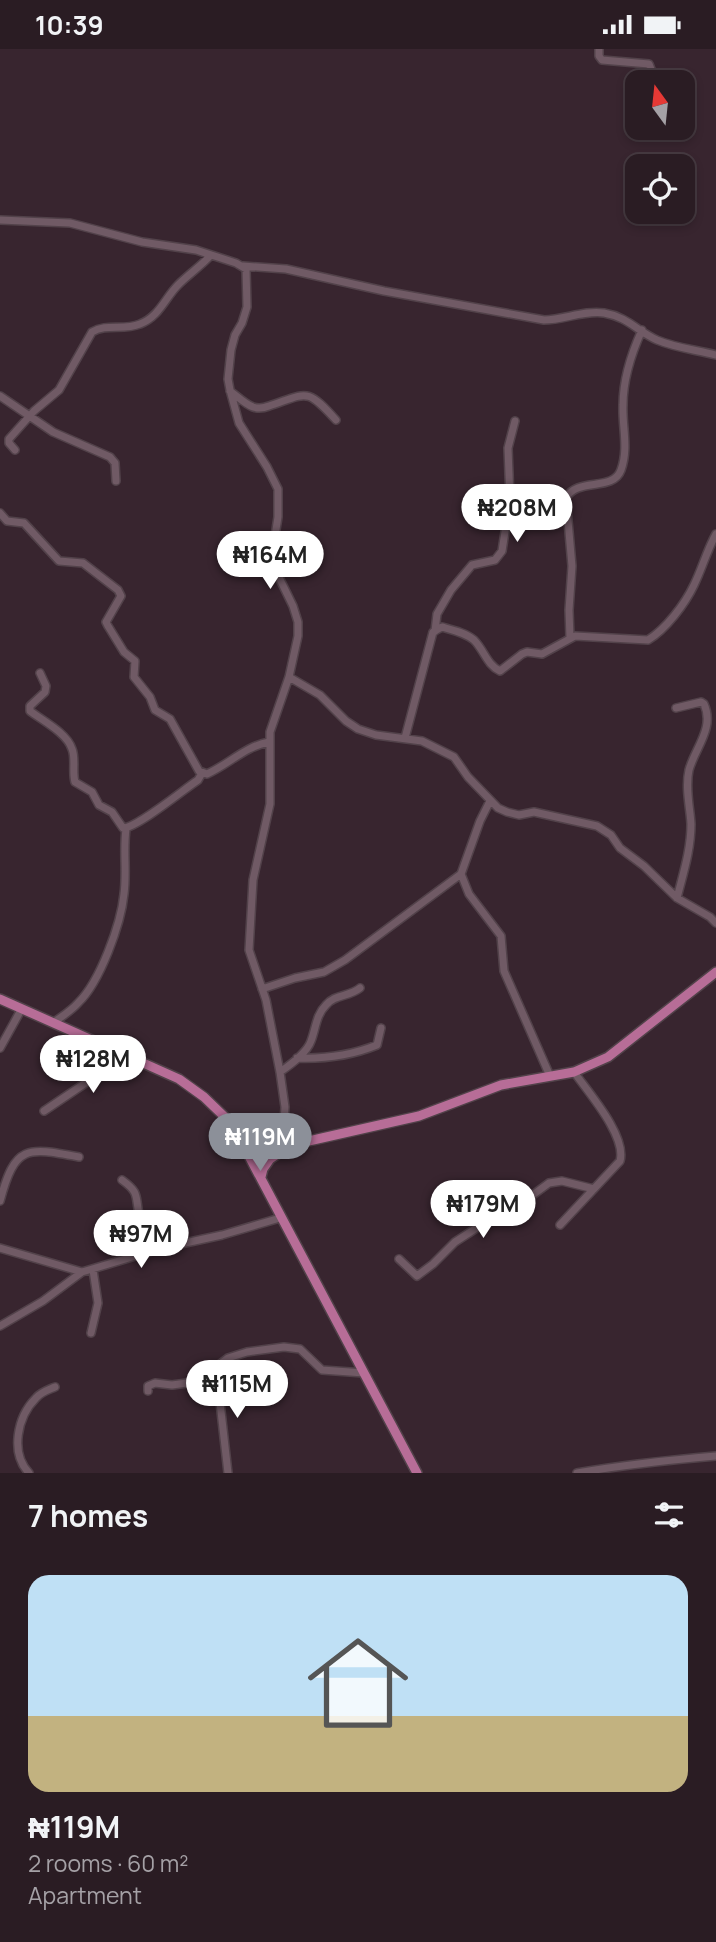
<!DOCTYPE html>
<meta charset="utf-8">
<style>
:root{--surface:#2a1c23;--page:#362930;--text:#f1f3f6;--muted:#a5a1a6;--line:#463a41;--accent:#8c9099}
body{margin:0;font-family:Manrope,sans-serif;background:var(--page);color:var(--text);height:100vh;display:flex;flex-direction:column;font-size:26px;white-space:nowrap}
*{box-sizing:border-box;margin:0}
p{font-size:23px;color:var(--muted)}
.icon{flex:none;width:38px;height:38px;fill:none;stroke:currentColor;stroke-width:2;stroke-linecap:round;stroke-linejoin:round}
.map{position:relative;height:1424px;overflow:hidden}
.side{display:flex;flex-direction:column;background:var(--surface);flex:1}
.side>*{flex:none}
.needle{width:46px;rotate:345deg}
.tools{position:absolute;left:625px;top:21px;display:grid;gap:14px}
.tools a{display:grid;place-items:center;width:70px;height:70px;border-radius:14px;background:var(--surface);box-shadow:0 4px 10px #0003,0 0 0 2px var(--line);font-size:35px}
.price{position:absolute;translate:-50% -60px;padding:0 16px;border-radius:24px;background:#fff;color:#222;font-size:23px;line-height:46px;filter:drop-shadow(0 2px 4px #0008)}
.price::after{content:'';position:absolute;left:50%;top:42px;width:21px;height:16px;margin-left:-10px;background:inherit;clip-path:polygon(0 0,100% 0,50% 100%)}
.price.on{background:var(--accent);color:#fff}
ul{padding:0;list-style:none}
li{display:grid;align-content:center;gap:14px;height:371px;padding:0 28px}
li+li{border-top:2px solid var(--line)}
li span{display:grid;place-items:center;height:217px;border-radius:21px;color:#555}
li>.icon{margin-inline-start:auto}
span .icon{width:126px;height:126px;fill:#fffc;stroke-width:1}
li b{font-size:30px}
h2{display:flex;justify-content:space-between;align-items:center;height:84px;padding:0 28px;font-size:30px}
.status{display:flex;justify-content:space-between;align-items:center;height:49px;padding:0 35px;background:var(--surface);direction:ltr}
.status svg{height:19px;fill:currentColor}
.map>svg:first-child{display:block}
</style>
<div class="status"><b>10:39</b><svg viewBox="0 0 49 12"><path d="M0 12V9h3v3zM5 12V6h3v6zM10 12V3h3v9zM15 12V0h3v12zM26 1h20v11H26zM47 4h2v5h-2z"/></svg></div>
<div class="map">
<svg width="716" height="1424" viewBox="0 0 716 1424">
<rect width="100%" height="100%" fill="#38252f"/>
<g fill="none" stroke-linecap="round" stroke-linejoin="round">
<g stroke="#52424a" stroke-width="10">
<path id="minor" d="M 599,0 L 599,7 L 602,11 L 649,15 L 656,33
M 0,171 L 70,174 L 142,193 L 196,201 L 236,214 L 246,220 L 247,258 L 242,274 L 235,286 L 231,301 L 228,330 L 230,341 L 239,374 L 267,418 L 278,440 L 278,468 L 271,512 L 293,557 L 298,573 L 298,587 L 289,628 L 270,683 L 270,755 L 253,831 L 249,901 L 266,951 L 280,1023 L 285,1058 L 282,1101
M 243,217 L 286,220 L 384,242 L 544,271 C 564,271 584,261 604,264 C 628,268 637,282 657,291 C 676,299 697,301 716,306
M 230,342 C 237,347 245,355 253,358 C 259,360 264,359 269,357 C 308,344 306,338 336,371
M 0,347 L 53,383 L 110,408 L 115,414 L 116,432
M 15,401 L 9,394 L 9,390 L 34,362 L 59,341 L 92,283 C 107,274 123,282 140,275 C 159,268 165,249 178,236 C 189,225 201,217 211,206
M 0,464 L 7,472 L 24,474 L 59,512 L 83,514 L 118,541 L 121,547 L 106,573 L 108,577 L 124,603 L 135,612 L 134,628 L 150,648 L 155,661 L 170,670 L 199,722 L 207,725 C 229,715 246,697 269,693
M 435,582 L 437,565 L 451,541 L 472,516 L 495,511 L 502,502 L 510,451 L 508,399 L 515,372
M 570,589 L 569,561 L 572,517 L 566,449 C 577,428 613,443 621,421 C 629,399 622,378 623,356 C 623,331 632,303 642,281
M 40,624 L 46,637 L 45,643 L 30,657 L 30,662 C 43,672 67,684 72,700 C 76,709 72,723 75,733 L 92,743 L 99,756 L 112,763 L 123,779 C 137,779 183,741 198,731 L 202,724
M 289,628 L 320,646 L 346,672 L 358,680 L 376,686 L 422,692 L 454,708 L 468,728 L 498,759 L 507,763 L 519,766 L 534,763 L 597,777 L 611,786 L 620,799 L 644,817 L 677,849 L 710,868 L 716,874
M 676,659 L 701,653 L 704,655 C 715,679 695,699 689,721 C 685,739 690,758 691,775 C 691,801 683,825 677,849
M 405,689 L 433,583 L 442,578 C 453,581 466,584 474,591 C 484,601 487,616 500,622 L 522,605 L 527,603 L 542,605 L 575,587 L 648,591 C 666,580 685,555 694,536 C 702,520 707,501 716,485
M 490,752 L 480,772 L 461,825 L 469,845 L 501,887 L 504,922 L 550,1027
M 262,940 L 295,929 L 324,923 L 345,911 L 461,825
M 53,974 C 61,968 71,962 78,954 C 100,933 121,875 124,845 C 127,823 123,802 126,780
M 0,999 L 21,961
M 297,1009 C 325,1010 350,1007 377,996 L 381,979
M 280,1023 C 290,1016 307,1004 311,992 C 316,979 316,966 326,956 C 335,945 349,948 360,939
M 44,1062 L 90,1031 L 121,1004
M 122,1131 C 140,1144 135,1147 139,1165 L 172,1179 L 171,1197
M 0,1152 C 15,1096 26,1098 79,1108
M 560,1176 L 620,1112 C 627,1087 588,1043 574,1023
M 0,1199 L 82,1223 L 162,1199 L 222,1186 L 280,1169
M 399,1210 L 417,1227 L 433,1215 L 455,1193 L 495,1167 L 515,1159 L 549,1134 L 562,1132 L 594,1140
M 0,1277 L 43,1252 L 82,1223
M 91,1284 L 98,1254 L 93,1221
M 216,1318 L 228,1424
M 148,1342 L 148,1337 L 155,1334 L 172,1336 L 187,1334 L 216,1318 L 228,1309 L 247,1303 L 284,1298 L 300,1300 L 322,1321 L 364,1324
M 29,1424 C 10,1404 17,1368 36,1349 C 41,1343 48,1341 55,1338
M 577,1424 C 623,1416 669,1411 716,1407"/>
</g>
<g stroke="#52424a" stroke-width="12">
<path id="major" d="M 0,950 L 179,1030 L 204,1048 L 232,1075 L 417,1424
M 261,1128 L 263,1120 L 270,1110 L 291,1096 L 419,1067 L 501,1036 L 574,1023 L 608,1008 L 716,923"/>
</g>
<use href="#minor" stroke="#705a65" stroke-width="7"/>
<use href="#major" stroke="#b76d97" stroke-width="9"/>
</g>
</svg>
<div class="tools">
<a><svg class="needle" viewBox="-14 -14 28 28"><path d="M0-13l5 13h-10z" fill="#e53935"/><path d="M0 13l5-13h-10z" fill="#a5a1a6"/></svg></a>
<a><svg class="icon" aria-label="locate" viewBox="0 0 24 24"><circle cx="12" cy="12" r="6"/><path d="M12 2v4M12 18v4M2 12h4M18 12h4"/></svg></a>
</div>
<b class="price" style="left:517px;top:495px">₦208M</b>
<b class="price" style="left:270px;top:542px">₦164M</b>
<b class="price" style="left:93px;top:1046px">₦128M</b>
<b class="price on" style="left:260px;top:1124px">₦119M</b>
<b class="price" style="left:483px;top:1191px">₦179M</b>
<b class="price" style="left:141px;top:1221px">₦97M</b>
<b class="price" style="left:237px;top:1371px">₦115M</b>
</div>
<section class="side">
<h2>7 homes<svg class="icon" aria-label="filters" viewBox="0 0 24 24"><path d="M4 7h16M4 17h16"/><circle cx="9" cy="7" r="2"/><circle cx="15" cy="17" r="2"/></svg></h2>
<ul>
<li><span style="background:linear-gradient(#bfe0f5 65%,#c2b280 0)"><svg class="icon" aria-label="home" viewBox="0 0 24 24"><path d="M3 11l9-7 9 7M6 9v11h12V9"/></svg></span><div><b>₦119M</b><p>2 rooms · 60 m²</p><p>Apartment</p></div></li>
</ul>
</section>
